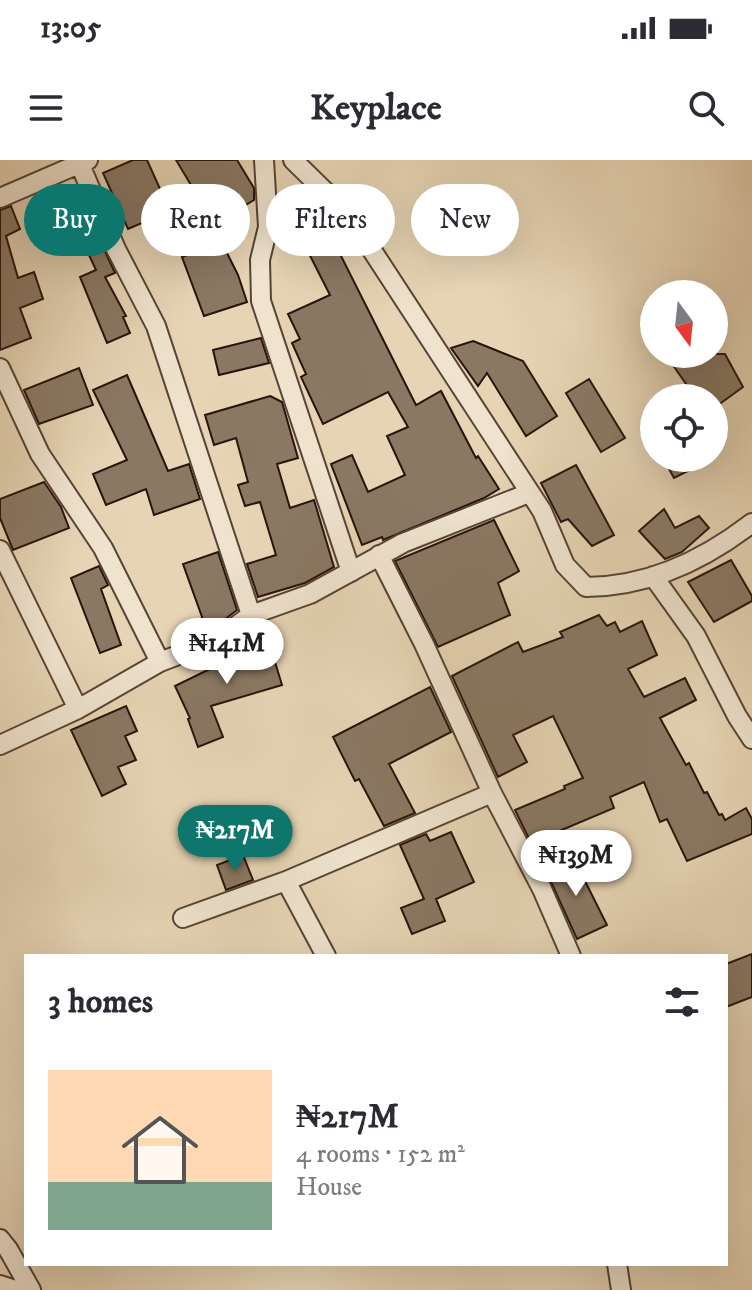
<!DOCTYPE html>
<meta charset="utf-8">
<style>
:root{--surface:#fff;--page:#f2f2f3;--text:#2b2b33;--muted:#7c7c81;--line:#e1e1e2;--accent:#0f766e}
body{margin:0;font-family:"IM FELL DW Pica",serif;background:var(--page);color:var(--text);height:100vh;display:flex;flex-direction:column;font-size:30px;white-space:nowrap}
*{box-sizing:border-box;margin:0}
p{font-size:26px;color:var(--muted)}
.icon{flex:none;width:44px;height:44px;fill:none;stroke:currentColor;stroke-width:2;stroke-linecap:round;stroke-linejoin:round}
.map{position:relative;flex:1;overflow:hidden}
.sheet{position:absolute;left:24px;top:794px;width:704px;height:312px;display:flex;flex-direction:column;background:var(--surface);border-radius:0px;box-shadow:0 8px 32px #0002}
.sheet>*{flex:none}
.hud{position:absolute;left:24px;top:24px;width:704px;height:72px;display:flex;gap:16px}
.needle{width:52px;rotate:165deg}
.buttons{position:absolute;left:640px;top:120px;display:grid;gap:16px}
.buttons a{display:grid;place-items:center;width:88px;height:88px;border-radius:50%;background:var(--surface);box-shadow:0 8px 32px #0002;font-size:40px}
.price{position:absolute;translate:-50% -68px;padding:0 18px;border-radius:28px;background:#fff;color:#222;font-size:26px;line-height:52px;filter:drop-shadow(0 2px 4px #0008)}
.price::after{content:'';position:absolute;left:50%;top:48px;width:24px;height:18px;margin-left:-12px;background:inherit;clip-path:polygon(0 0,100% 0,50% 100%)}
.price.on{background:var(--accent);color:#fff}
ul{padding:0;list-style:none}
li{display:flex;align-items:center;gap:24px;height:200px;padding:0 24px}
li+li{border-top:2px solid var(--line)}
li span{display:grid;place-items:center;flex:none;width:224px;height:160px;border-radius:0px;color:#555}
li>.icon{margin-inline-start:auto}
span .icon{width:96px;height:96px;fill:#fffc;stroke-width:1}
li b{font-size:34px}
h2{display:flex;justify-content:space-between;align-items:center;height:96px;padding:0 24px;font-size:34px}
.pill{padding:0 28px;border-radius:36px;background:var(--surface);box-shadow:0 8px 32px #0002;font-size:28px;line-height:72px}
.pill.on{background:var(--accent);color:#fff}
.status{display:flex;justify-content:space-between;align-items:center;height:56px;padding:0 40px;background:var(--surface);direction:ltr}
.status svg{height:22px;fill:currentColor}
header{display:flex;justify-content:space-between;align-items:center;height:104px;padding:0 24px;background:var(--surface);font-size:36px;font-weight:700}
.map>svg:first-child{display:block}
</style>
<div class="status"><b>13:05</b><svg viewBox="0 0 49 12"><path d="M0 12V9h3v3zM5 12V6h3v6zM10 12V3h3v9zM15 12V0h3v12zM26 1h20v11H26zM47 4h2v5h-2z"/></svg></div>
<header><svg class="icon" aria-label="menu" viewBox="0 0 24 24"><path d="M4 6h16M4 12h16M4 18h16"/></svg>Keyplace<svg class="icon" aria-label="search" viewBox="0 0 24 24"><circle cx="10" cy="10" r="6"/><path d="M15 15l6 6"/></svg></header>
<div class="map">
<svg width="752" height="1130" viewBox="0 0 752 1130">
<rect width="100%" height="100%" fill="#e6d4b4"/>
<filter id="stains"><feTurbulence type="fractalNoise" baseFrequency=".0025" numOctaves="4"/><feColorMatrix values="0 0 0 0 .2 0 0 0 0 .09 0 0 0 0 .02 0 0 0 .5 -.17"/></filter>
<radialGradient id="worn" r=".72"><stop offset=".6" stop-color="#630" stop-opacity="0"/><stop offset="1" stop-color="#630" stop-opacity=".3"/></radialGradient>
<path fill="#8a7863" stroke="#27140c" stroke-width="2" d="M 133,0 L 147,0 L 170,51 L 128,69 L 103,13 Z
M 176,0 L 237,0 L 254,28 L 254,40 L 213,65 L 238,115 L 247,142 L 204,156 L 182,97 L 190,94 L 176,63 L 206,50 Z
M 11,46 L 20,69 L 6,76 L 18,118 L 34,112 L 43,139 L 20,148 L 31,178 L 0,190 L 0,50 Z
M 331,54 L 349,77 L 335,84 L 416,245 L 441,231 L 476,298 L 478,296 L 499,329 L 484,338 L 383,380 L 382,377 L 362,385 L 331,304 L 352,295 L 368,332 L 405,315 L 387,276 L 408,267 L 388,232 L 323,264 L 301,217 L 306,214 L 292,183 L 300,179 L 288,154 L 330,135 L 298,72 Z
M 96,72 L 115,113 L 105,117 L 126,156 L 123,157 L 130,173 L 107,183 L 80,117 L 96,110 L 81,78 Z
M 261,178 L 269,203 L 219,215 L 213,190 Z
M 473,181 L 523,201 L 557,256 L 526,276 L 487,213 L 478,226 L 451,188 Z
M 679,194 L 725,194 L 743,227 L 714,248 L 714,238 L 696,238 L 670,201 Z
M 79,208 L 93,245 L 39,264 L 24,230 Z
M 127,215 L 168,311 L 189,304 L 200,339 L 154,355 L 146,329 L 106,345 L 93,314 L 127,300 L 93,230 Z
M 589,219 L 625,278 L 601,292 L 566,233 Z
M 270,236 L 282,242 L 298,298 L 277,304 L 290,348 L 314,340 L 334,407 L 305,423 L 258,437 L 247,404 L 276,395 L 260,342 L 245,346 L 238,325 L 248,322 L 236,278 L 214,285 L 205,255 Z
M 663,298 L 714,298 L 674,318 Z
M 576,305 L 614,375 L 592,386 L 568,359 L 561,362 L 541,323 Z
M 44,322 L 61,347 L 69,368 L 13,390 L 0,358 L 0,339 Z
M 664,349 L 675,368 L 699,356 L 709,368 L 682,392 L 665,399 L 639,371 Z
M 494,360 L 519,411 L 498,423 L 510,455 L 438,487 L 395,401 Z
M 218,392 L 237,450 L 220,463 L 206,468 L 183,404 Z
M 731,400 L 752,436 L 752,441 L 714,462 L 688,422 Z
M 99,406 L 108,425 L 101,429 L 121,485 L 100,493 L 71,418 Z
M 599,455 L 607,466 L 615,462 L 620,472 L 642,461 L 657,495 L 628,509 L 644,537 L 685,518 L 696,540 L 660,558 L 686,605 L 689,603 L 704,633 L 707,632 L 719,655 L 722,654 L 725,660 L 746,648 L 752,659 L 752,674 L 687,701 L 667,659 L 660,662 L 644,622 L 610,637 L 614,648 L 531,683 L 515,650 L 565,629 L 564,626 L 583,618 L 553,556 L 513,575 L 527,602 L 498,617 L 452,516 L 518,482 L 523,492 L 563,477 L 560,472 Z
M 268,479 L 282,525 L 211,546 L 223,577 L 198,587 L 188,559 L 190,558 L 175,526 L 214,507 L 211,496 Z
M 430,527 L 451,572 L 389,604 L 415,653 L 384,666 L 359,619 L 355,621 L 333,577 Z
M 126,546 L 137,571 L 125,576 L 136,600 L 118,607 L 126,624 L 102,636 L 71,570 Z
M 451,672 L 474,722 L 436,739 L 445,761 L 412,774 L 401,748 L 424,739 L 400,685 L 426,674 L 430,681 Z
M 243,695 L 253,720 L 226,730 L 217,705 Z
M 573,697 L 607,765 L 577,779 L 546,711 Z
M 752,794 L 752,837 L 726,847 L 726,804 Z"/>
<g fill="none" stroke-linecap="round" stroke-linejoin="round">
<g stroke="#574436" stroke-width="22">
<path id="street" d="M 78,0 L 116,89 L 156,166 L 251,455
M 264,0 L 268,67 L 260,100 L 261,141 L 351,412
M 293,0 L 349,55 L 542,351 L 565,405 L 586,427 C 647,427 704,400 752,363
M 0,38 L 88,0
M 0,208 L 40,294 L 103,388 L 160,502
M 0,390 L 78,549
M 379,395 L 424,484 L 492,633 L 542,729 L 571,796
M 653,416 L 696,476 L 737,556 L 752,579
M 0,585 L 78,549 L 160,502 L 217,480 L 251,455 L 310,434 L 403,383 L 529,333
M 286,721 L 326,796
M 183,758 L 286,721 L 492,633
M 0,1079 L 8,1089 L 31,1130
M 617,1104 L 621,1130
M 0,1125 L 15,1130"/>
</g>
<use href="#street" stroke="#efe3ce" stroke-width="18"/>
</g>
<rect width="100%" height="100%" filter="url(#stains)"/>
<rect width="100%" height="100%" fill="url(#worn)"/>
</svg>
<div class="buttons">
<a><svg class="needle" viewBox="-14 -14 28 28"><path d="M0-13l5 13h-10z" fill="#e53935"/><path d="M0 13l5-13h-10z" fill="#7c7c81"/></svg></a>
<a><svg class="icon" aria-label="locate" viewBox="0 0 24 24"><circle cx="12" cy="12" r="6"/><path d="M12 2v4M12 18v4M2 12h4M18 12h4"/></svg></a>
</div>
<b class="price" style="left:227px;top:526px">₦141M</b>
<b class="price on" style="left:235px;top:713px">₦217M</b>
<b class="price" style="left:576px;top:738px">₦139M</b>
<div class="hud">
<a class="pill on">Buy</a>
<a class="pill">Rent</a>
<a class="pill">Filters</a>
<a class="pill">New</a>
</div>
<section class="sheet">
<h2>3 homes<svg class="icon" aria-label="filters" viewBox="0 0 24 24"><path d="M4 7h16M4 17h16"/><circle cx="9" cy="7" r="2"/><circle cx="15" cy="17" r="2"/></svg></h2>
<ul>
<li><span style="background:linear-gradient(#ffd9b3 70%,#7fa58c 0)"><svg class="icon" aria-label="home" viewBox="0 0 24 24"><path d="M3 11l9-7 9 7M6 9v11h12V9"/></svg></span><div><b>₦217M</b><p>4 rooms · 152 m²</p><p>House</p></div></li>
</ul>
</section>
</div>
